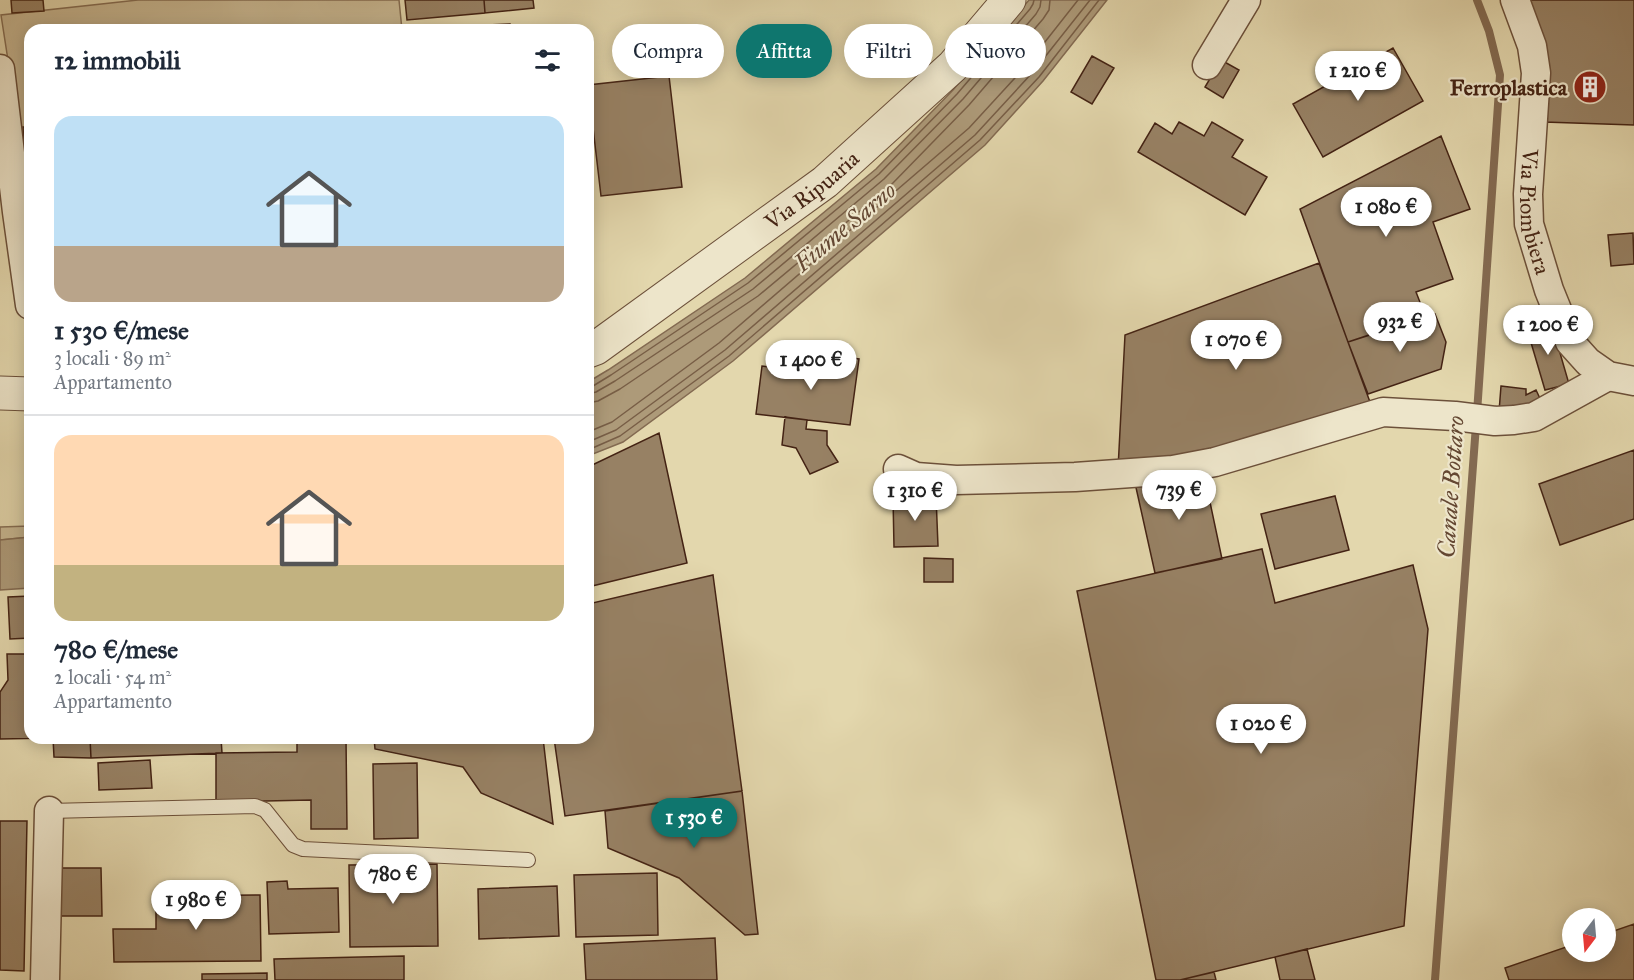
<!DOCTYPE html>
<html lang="it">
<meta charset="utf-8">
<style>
:root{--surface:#fff;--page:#f2f2f3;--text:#1f2937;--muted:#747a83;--line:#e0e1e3;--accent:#0f766e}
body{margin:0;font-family:"IM FELL Great Primer",serif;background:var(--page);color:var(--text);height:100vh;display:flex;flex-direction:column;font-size:22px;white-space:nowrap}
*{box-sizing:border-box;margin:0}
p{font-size:20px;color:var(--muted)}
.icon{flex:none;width:33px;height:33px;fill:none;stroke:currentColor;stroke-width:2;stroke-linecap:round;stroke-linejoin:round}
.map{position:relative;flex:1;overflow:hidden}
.side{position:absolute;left:24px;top:24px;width:570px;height:720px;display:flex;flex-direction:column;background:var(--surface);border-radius:18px;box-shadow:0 3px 15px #0003}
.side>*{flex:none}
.guide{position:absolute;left:612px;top:24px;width:570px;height:54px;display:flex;gap:12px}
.needle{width:39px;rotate:196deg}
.fabs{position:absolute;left:1562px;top:908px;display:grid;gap:12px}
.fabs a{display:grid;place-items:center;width:54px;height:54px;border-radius:50%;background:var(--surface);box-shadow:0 3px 15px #0003;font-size:30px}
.price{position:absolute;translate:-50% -51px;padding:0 14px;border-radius:21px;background:#fff;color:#222;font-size:20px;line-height:39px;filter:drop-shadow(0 2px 3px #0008)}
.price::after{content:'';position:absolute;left:50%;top:36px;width:18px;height:14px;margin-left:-9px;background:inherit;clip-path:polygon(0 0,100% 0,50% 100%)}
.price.selected{background:var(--accent);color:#fff}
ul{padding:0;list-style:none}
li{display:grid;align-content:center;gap:12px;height:318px;padding:0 30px}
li+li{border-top:2px solid var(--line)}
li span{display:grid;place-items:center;height:186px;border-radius:18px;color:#555}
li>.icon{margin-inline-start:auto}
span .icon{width:108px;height:108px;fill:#fffc;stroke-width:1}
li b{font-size:26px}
h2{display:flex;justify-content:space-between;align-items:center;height:72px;padding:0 30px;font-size:26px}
.pill{padding:0 21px;border-radius:27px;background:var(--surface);box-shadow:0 3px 15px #0003;font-size:21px;line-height:54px}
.pill.selected{background:var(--accent);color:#fff}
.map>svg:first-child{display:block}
</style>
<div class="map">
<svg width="1634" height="980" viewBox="0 0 1634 980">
<rect width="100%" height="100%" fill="#e3d7ad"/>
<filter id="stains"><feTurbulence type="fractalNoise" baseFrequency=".00333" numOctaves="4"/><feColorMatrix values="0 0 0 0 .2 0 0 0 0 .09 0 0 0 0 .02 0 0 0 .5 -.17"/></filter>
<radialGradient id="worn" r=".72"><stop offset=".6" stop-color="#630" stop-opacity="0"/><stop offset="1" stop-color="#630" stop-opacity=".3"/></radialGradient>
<path fill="#c8b893" stroke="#866e54" stroke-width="1.5" d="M 138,0 L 399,0 L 402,30 L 30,30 L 30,202 L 1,15 Z
M 30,526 L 30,537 L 0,540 L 0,527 Z"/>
<path fill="#ad9a79" stroke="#836a51" stroke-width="1.5" d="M 1029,0 L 1107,0 L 1043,81 L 985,145 L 733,361 L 623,442 L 588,456 L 588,382 L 608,370 L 745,278 L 876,169 L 953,90 Z
M 30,537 L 30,588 L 0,590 L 0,540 Z"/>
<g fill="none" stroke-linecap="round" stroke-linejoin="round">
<path stroke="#785e46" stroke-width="1.5" d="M 588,386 L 593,386 L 611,375 L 748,283 L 879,174 L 957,94 L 1030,9 L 1033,4 L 1034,0
M 588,394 L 596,392 L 615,381 L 753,289 L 884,179 L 963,99 L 1036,14 L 1040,7 L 1041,0
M 588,403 L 598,401 L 620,389 L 758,296 L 890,186 L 969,105 L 1043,19 L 1049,10 L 1050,0
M 588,432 L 612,422 L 719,343 L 969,128 L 1026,66 L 1078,0
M 588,442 L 616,430 L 725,350 L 975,135 L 1033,72 L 1090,0
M 588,450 L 620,436 L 729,356 L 980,140 L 1039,77 L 1099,0"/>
<path stroke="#836a51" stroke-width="8" d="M 1477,0 L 1489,31 L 1500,75 L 1477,413
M 1435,980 L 1476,425"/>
</g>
<path fill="#978164" stroke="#442314" stroke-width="1.5" d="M 11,0 L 43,0 L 44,11 L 12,13 Z
M 405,0 L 484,0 L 485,13 L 407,20 Z
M 484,0 L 533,0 L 534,8 L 485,13 Z
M 1526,0 L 1634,0 L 1634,125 L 1544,122 Z
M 510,24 L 510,30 L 416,30 L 416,28 Z
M 867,38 L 868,53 L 854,54 L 853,39 Z
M 1393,48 L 1423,101 L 1323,157 L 1293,104 Z
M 1092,56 L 1114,68 L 1092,104 L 1071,92 Z
M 1221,60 L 1239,70 L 1223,98 L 1205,87 Z
M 669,76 L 682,187 L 601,196 L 588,85 Z
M 1179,122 L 1204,136 L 1212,122 L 1243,140 L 1232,157 L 1267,177 L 1245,215 L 1138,152 L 1155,123 L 1172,134 Z
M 23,127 L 30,127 L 30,150 L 24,150 Z
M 1441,136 L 1470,209 L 1433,222 L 1453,279 L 1416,292 L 1423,310 L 1387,320 L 1390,328 L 1348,342 L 1300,209 Z
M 1633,233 L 1634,264 L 1611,266 L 1608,235 Z
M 1319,263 L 1370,402 L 1173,462 L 1118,469 L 1125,335 Z
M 1435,314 L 1446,342 L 1441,369 L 1368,394 L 1348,342 Z
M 1551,322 L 1569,384 L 1545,390 L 1527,329 Z
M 814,353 L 859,359 L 850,425 L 756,414 L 762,366 L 811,373 Z
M 1501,386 L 1526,389 L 1526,395 L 1536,390 L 1544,407 L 1499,412 Z
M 785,417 L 807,420 L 806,429 L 827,431 L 827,445 L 838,462 L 810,474 L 796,448 L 782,445 Z
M 659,433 L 687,563 L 588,587 L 588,467 Z
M 1634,450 L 1634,519 L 1560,545 L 1539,484 Z
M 1203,469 L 1222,559 L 1155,573 L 1135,483 Z
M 936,496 L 938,546 L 894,547 L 893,497 Z
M 1335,496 L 1349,550 L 1275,569 L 1261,514 Z
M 1262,549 L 1275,603 L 1413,565 L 1428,629 L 1404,926 L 1180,980 L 1156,980 L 1077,591 Z
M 924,558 L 953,559 L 953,582 L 924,582 Z
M 713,575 L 742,791 L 565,816 L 554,738 L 588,738 L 588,604 Z
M 30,596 L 30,638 L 10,639 L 8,597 Z
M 7,654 L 28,654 L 30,668 L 30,738 L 90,738 L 91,758 L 54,757 L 53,738 L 0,739 L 0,692 L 8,680 Z
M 90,738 L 221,738 L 222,753 L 91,758 Z
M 297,738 L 346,738 L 347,829 L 311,829 L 311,800 L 216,802 L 216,753 L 297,752 Z
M 374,738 L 543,738 L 553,824 L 481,793 L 463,767 L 375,749 Z
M 150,760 L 152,788 L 99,790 L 98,763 Z
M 417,763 L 418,838 L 374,839 L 373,764 Z
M 742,791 L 758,934 L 745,935 L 679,878 L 608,848 L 605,811 Z
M 0,821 L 27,821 L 24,971 L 0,970 Z
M 437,864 L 438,946 L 350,947 L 349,865 Z
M 57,868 L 101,868 L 102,916 L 58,916 Z
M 657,873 L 658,935 L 576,937 L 574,875 Z
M 287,881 L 288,889 L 338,888 L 339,932 L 269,934 L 267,882 Z
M 557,886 L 559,936 L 479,939 L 478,889 Z
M 260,895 L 261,961 L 114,962 L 113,929 L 156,929 L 156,896 Z
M 1634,924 L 1634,980 L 1509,980 L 1505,968 L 1572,945 L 1572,951 L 1605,951 L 1605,934 Z
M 715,938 L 717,980 L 586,980 L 584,944 Z
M 1307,949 L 1315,980 L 1280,980 L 1275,957 Z
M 404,956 L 404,980 L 275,980 L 274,959 Z
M 1214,972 L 1216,980 L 1180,980 Z
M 267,973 L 267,980 L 202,980 L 202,974 Z"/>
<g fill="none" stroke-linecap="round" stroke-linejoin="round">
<g stroke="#6c503a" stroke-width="16">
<path id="service" d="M 49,811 L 255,806 L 265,810 L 293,845 L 303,849 L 528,860"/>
</g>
<g stroke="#6c503a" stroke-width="31">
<g id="minor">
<path id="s1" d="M 1515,0 L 1532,46 L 1536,73 L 1528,194 L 1529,224 L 1549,290 L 1570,342 L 1588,362 L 1608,376 L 1634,381"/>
<path d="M 1207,65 L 1246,0"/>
<path d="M 0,69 L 17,212 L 30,305"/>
<path d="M 898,469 L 916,477 L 956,480 L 1075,477 L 1173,470 L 1215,462 L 1383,412 L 1455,416 L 1495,421 L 1514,420 L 1534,417 L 1608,376"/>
<path d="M 45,980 L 49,811"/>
</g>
</g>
<g stroke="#6c503a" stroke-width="35">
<g id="tertiary">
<path id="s2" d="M 588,351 L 596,348 L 825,182 L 953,66 L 1009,0"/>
<path d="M 0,393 L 30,394"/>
</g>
</g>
<use href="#service" stroke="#ede5ca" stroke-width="14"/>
<use href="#minor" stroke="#ede5ca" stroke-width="28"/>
<use href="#tertiary" stroke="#ede5ca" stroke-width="33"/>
</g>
<defs>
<g id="building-disc" transform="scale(1.725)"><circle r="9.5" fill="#8f2418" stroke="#ede5ca"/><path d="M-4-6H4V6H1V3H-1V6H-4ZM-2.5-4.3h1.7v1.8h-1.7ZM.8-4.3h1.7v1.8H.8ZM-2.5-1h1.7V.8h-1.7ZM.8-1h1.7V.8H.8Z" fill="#fff"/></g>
</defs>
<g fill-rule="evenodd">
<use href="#building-disc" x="1590" y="87"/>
</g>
<g text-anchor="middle" stroke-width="4.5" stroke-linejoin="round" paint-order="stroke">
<g font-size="22" font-weight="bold" fill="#442314" stroke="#ede5ca" text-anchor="end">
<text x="1567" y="95">Ferroplastica</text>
</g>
<g font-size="22" fill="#442314" stroke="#ede5ca">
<text dy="8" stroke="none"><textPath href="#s2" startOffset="276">Via Ripuaria</textPath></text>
<text dy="8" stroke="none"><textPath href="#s1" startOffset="216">Via Piombiera</textPath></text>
</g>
<g font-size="24" font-style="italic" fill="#644732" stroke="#ede5ca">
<text transform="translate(845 227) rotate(-40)" y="8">Fiume Sarno</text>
<text transform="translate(1451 487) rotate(-86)" y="8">Canale Bottaro</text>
</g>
</g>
<rect width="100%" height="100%" filter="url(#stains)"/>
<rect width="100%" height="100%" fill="url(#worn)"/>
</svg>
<div class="fabs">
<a><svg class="needle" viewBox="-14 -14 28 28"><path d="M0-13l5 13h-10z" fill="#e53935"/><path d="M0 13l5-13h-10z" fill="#747a83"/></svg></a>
</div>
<b class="price" style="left:1358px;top:102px">1 210 €</b>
<b class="price" style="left:1386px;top:238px">1 080 €</b>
<b class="price" style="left:1400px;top:353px">932 €</b>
<b class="price" style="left:1548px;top:356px">1 200 €</b>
<b class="price" style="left:1236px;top:371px">1 070 €</b>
<b class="price" style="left:811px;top:391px">1 400 €</b>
<b class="price" style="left:1179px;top:521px">739 €</b>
<b class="price" style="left:915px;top:522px">1 310 €</b>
<b class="price" style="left:1261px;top:755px">1 020 €</b>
<b class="price selected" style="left:694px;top:849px">1 530 €</b>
<b class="price" style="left:393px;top:905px">780 €</b>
<b class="price" style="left:196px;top:931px">1 980 €</b>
<div class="guide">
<a class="pill">Compra</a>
<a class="pill selected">Affitta</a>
<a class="pill">Filtri</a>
<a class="pill">Nuovo</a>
</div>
<section class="side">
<h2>12 immobili<svg class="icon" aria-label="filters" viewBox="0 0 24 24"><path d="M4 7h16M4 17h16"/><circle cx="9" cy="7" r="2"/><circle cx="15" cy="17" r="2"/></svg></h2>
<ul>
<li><span style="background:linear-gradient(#bfe0f5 70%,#b9a48a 0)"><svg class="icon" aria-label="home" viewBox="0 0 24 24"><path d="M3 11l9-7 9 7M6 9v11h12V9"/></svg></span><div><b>1 530 €/mese</b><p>3 locali · 89 m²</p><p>Appartamento</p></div></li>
<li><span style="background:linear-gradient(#ffd9b3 70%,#c2b280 0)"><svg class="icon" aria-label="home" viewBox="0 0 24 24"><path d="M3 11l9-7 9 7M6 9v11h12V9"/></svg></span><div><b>780 €/mese</b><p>2 locali · 54 m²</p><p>Appartamento</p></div></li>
</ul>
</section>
</div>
